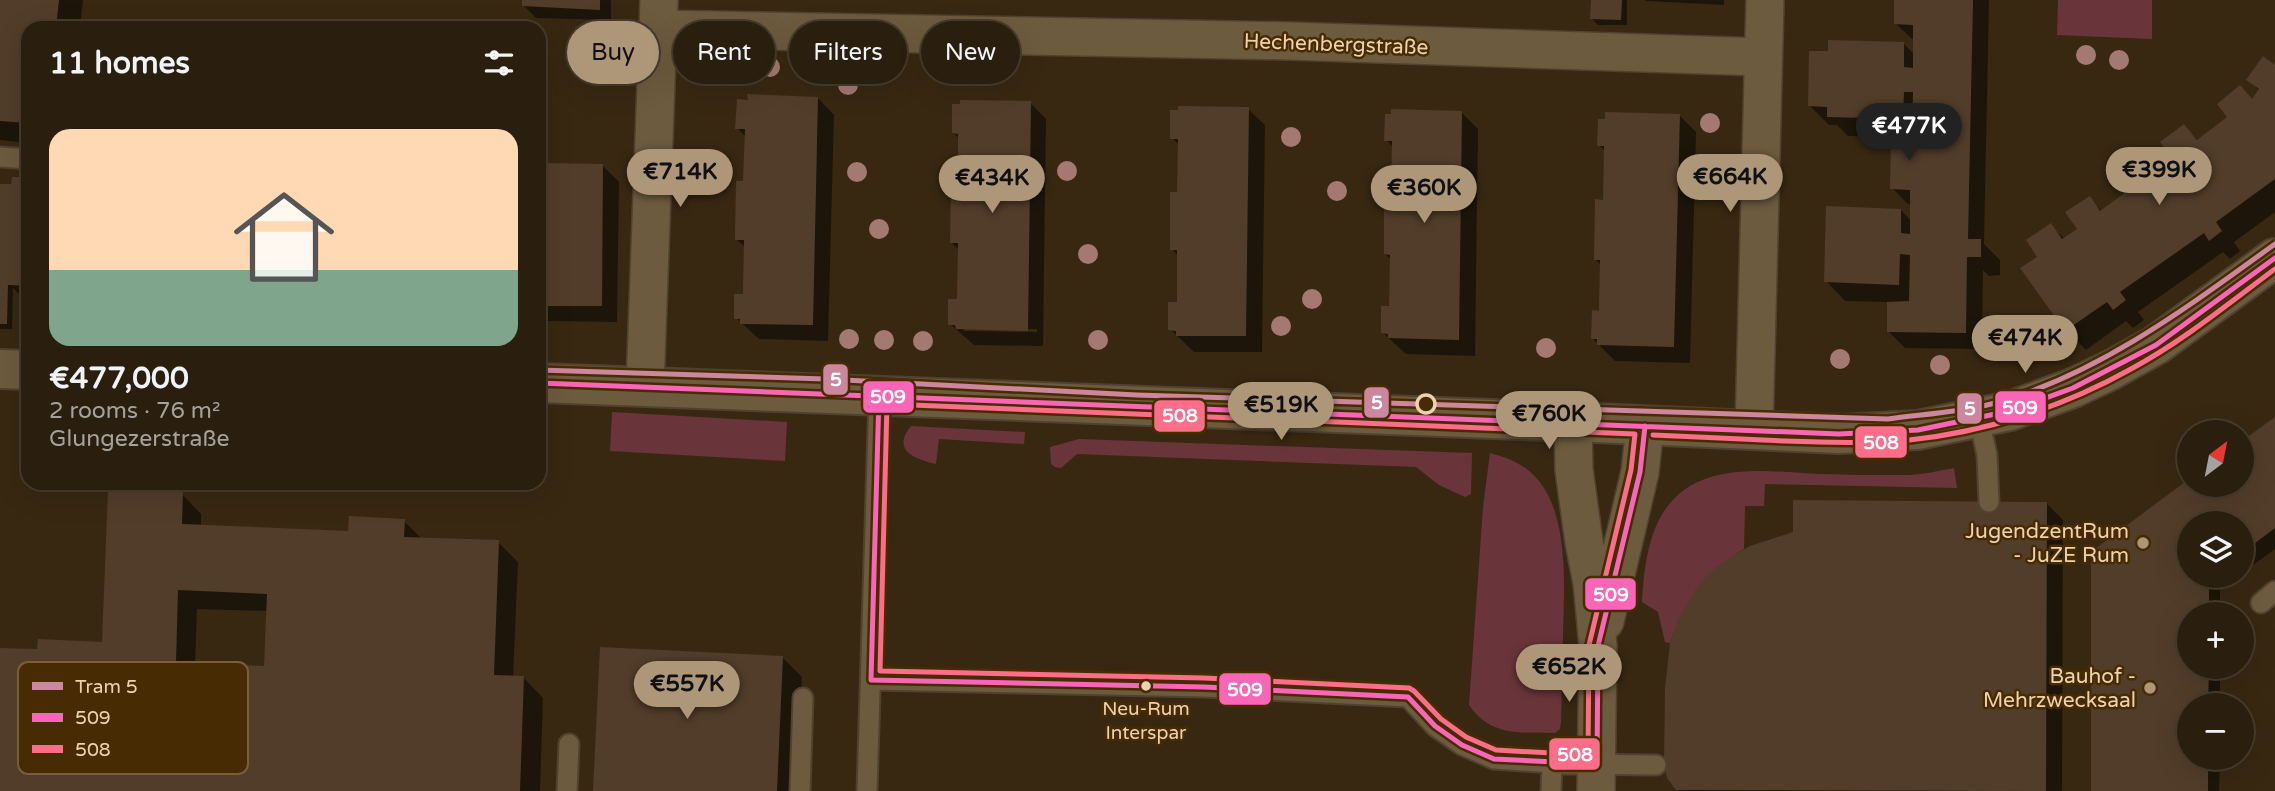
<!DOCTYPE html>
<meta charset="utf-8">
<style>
:root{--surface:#2a1e0e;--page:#362b1c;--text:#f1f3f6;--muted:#a5a29e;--line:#463c2e;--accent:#ae9679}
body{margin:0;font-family:"Varela Round",sans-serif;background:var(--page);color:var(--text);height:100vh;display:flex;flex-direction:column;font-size:26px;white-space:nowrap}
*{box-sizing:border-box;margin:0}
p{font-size:23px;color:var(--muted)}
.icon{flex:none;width:38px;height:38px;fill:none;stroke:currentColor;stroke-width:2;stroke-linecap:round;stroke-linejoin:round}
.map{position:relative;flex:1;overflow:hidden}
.details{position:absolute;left:21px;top:21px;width:525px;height:469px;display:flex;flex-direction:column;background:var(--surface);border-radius:21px;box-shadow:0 7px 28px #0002,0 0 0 2px var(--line)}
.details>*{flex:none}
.guide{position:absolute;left:567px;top:21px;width:665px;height:63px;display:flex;gap:14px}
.needle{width:46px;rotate:32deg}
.controls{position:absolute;left:2177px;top:420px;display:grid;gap:14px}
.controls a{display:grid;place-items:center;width:77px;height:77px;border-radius:50%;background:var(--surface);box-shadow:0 7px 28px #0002,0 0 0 2px var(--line);font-size:35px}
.price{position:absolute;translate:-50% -60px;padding:0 16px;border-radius:24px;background:var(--accent);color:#111;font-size:23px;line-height:46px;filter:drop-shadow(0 2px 4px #0008)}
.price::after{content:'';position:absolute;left:50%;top:42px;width:21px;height:16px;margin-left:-10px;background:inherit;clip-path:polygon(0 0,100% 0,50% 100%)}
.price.active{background:#222;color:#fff}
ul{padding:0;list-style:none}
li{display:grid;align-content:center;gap:14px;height:371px;padding:0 28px}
li span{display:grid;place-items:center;height:217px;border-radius:21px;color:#555}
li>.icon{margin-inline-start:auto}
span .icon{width:126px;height:126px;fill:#fffc;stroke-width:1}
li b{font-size:30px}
h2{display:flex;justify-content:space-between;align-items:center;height:84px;padding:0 28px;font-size:30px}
.chip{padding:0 24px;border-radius:32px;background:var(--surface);box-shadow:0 7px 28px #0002,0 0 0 2px var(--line);font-size:24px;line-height:63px}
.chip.active{background:var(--accent);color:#111}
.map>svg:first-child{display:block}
</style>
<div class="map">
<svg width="2275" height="791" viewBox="0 0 2275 791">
<rect width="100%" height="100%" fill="#382812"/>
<path fill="#69353a" d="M 2058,0 L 2152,0 L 2152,39 L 2057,35 Z
M 612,412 L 787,422 L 785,461 L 610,451 Z
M 911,426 L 1025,432 L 1024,444 L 939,439 L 936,464 C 915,459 891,451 911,426 Z
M 1079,439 L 1472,453 L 1471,494 L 1465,497 L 1439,485 L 1416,467 L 1077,454 L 1061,468 L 1055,467 L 1051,464 L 1050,447 Z
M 1490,453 C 1504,457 1517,461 1529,471 C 1571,505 1564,587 1563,635 C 1562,664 1562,693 1561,722 L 1560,729 L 1555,733 C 1520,732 1491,737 1469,705 L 1483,507 Z
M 1954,468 L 1957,488 L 1765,484 L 1764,506 L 1745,506 L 1744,549 C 1703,573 1686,600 1670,643 L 1665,642 L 1658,612 L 1642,602 C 1644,569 1648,527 1672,501 C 1708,461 1772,472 1820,474 C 1849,475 1877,475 1906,475 C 1922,475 1938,471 1954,468 Z"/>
<path fill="#0007" fill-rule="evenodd" d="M 0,0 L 83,0 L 80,28 L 28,28 L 28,143 L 0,140 Z
M 524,0 L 611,0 L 611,20 L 536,18 L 524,6 Z
M 1592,0 L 1627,0 L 1627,25 L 1598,25 L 1592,19 Z
M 1645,0 L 1724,0 L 1724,5 L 1646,1 Z
M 1896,0 L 1989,0 L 1984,244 L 2000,260 L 2000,275 L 1989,276 L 1983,270 L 1982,349 L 1905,348 L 1889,332 L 1888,302 L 1845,301 L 1826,281 L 1901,210 L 1912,222 L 1912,205 L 1908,204 L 1892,188 L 1893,137 L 1848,136 L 1837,125 L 1829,125 L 1810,106 L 1904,44 L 1915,55 L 1915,40 L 1912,39 L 1895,23 Z
M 2275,67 L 2275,212 L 2234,242 L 2240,251 L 2230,259 L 2223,252 L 2138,312 L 2144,320 L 2133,328 L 2126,321 L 2086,350 L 2066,330 L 2023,269 L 2040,257 L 2051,226 L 2065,239 L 2079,229 L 2089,199 L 2102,211 L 2135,187 L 2147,156 L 2160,169 L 2175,159 L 2184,126 L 2199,141 L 2253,100 L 2260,91 L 2248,80 Z
M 818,98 L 834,115 L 828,341 L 759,339 L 736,318 L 745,296 L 746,248 L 736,239 L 745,183 L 746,137 L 737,128 Z
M 1030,103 L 1046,119 L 1043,346 L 974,345 L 950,324 L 959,301 L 960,251 L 951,242 L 959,187 L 960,139 L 953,133 ZM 964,328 L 1037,329 L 1037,332 L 964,331 Z
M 1248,109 L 1265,125 L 1262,352 L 1194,352 L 1170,329 L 1178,304 L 1178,256 L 1172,249 L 1179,194 L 1180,146 L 1172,138 Z
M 1462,113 L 1478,129 L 1475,356 L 1406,354 L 1382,332 L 1391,308 L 1392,260 L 1385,254 L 1393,196 L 1394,148 L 1386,140 Z
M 1680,116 L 1696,132 L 1690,363 L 1615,361 L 1593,339 L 1601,313 L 1602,266 L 1595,259 L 1605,202 L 1606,152 L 1599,145 Z
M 539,165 L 603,166 L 619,182 L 617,322 L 547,321 L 539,313 Z
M 28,179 L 28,303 L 13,288 L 12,329 L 0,329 L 0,186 L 13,189 Z
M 2275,419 L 2275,549 L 2242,573 L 2242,523 L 2189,523 L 2189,576 L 2238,576 L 2220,589 L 2220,614 L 2189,614 L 2189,667 L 2220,667 L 2220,705 L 2189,705 L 2189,758 L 2220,758 L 2219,791 L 2093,791 L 2092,553 L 2189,482 L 2189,485 L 2242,485 L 2242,443 Z
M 182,494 L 201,514 L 201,527 L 350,533 L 404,521 L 422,539 L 498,542 L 518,562 L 513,678 L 524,678 L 543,698 L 540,791 L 0,791 L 0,649 L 39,651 L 104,644 ZM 197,609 L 268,611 L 265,668 L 195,665 Z
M 2047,504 L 2063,520 L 2062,791 L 1679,791 L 1668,777 Z
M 783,658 L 802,677 L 797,791 L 595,791 Z"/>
<path fill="#523d2a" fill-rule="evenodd" d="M 0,0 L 59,0 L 56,28 L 28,28 L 28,123 L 0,121 Z
M 522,0 L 600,0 L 600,10 L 522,6 Z
M 1591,0 L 1622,0 L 1621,20 L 1590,19 Z
M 1894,0 L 1973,0 L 1968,239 L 1981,239 L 1981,257 L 1967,257 L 1966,333 L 1887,332 L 1887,302 L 1909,301 L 1910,255 L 1900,254 L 1899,285 L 1824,282 L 1826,206 L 1901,209 L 1901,233 L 1910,234 L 1910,190 L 1890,189 L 1891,136 L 1912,136 L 1913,92 L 1904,92 L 1903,119 L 1827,117 L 1827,107 L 1808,106 L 1809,51 L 1828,51 L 1828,40 L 1904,42 L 1904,67 L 1913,68 L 1913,25 L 1894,24 Z
M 2263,56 L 2275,65 L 2275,179 L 2216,222 L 2222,231 L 2209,241 L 2204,233 L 2120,292 L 2126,300 L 2113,310 L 2107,302 L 2065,331 L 2020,268 L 2037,257 L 2026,240 L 2051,223 L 2062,239 L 2077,229 L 2065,212 L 2090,196 L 2100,211 L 2133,187 L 2122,171 L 2147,153 L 2159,168 L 2173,159 L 2160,142 L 2184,124 L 2197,140 L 2227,117 L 2217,104 L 2240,85 L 2252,99 L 2259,89 L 2246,80 Z
M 747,94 L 818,97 L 813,325 L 740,324 L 740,319 L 734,319 L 734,294 L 743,294 L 744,240 L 735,240 L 736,181 L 743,181 L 745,129 L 735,129 L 737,99 L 748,100 Z
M 960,100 L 1031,101 L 1028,331 L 956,329 L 955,325 L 948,325 L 948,299 L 957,299 L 958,243 L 950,243 L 951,185 L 958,185 L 958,134 L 952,133 L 952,104 L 960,104 Z
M 1178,106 L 1249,107 L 1246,336 L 1176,336 L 1176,331 L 1168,330 L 1168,302 L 1177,302 L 1177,250 L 1170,250 L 1170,192 L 1177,192 L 1178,139 L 1170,139 L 1170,110 L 1178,110 Z
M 1391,109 L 1462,111 L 1459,340 L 1388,338 L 1388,334 L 1381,333 L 1381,306 L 1389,306 L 1390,255 L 1384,254 L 1384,193 L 1391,194 L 1392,141 L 1384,141 L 1385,114 L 1391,114 Z
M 1605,112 L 1680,114 L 1674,347 L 1597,345 L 1597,339 L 1591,339 L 1592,310 L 1599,311 L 1600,260 L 1594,260 L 1595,199 L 1603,200 L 1604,146 L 1597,146 L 1598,119 L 1605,119 Z
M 539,163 L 603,164 L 602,306 L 539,306 Z
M 12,177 L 28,177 L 28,286 L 8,285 L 7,324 L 0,324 L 0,184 L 11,184 Z
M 2275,417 L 2275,528 L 2242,553 L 2242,523 L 2189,523 L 2189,576 L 2209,576 L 2209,614 L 2189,614 L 2189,667 L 2209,667 L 2208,705 L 2189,705 L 2189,758 L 2208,758 L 2208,791 L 2091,791 L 2091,552 L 2189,479 L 2189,485 L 2242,485 L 2242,441 Z
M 108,490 L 183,492 L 182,524 L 348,531 L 349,516 L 405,519 L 404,537 L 499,540 L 494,675 L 524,676 L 520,791 L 0,791 L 0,648 L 37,649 L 38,639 L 102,642 ZM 178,590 L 267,594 L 264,666 L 176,662 Z
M 1793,500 L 2047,502 L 2046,791 L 1676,790 L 1667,778 L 1664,765 L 1665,688 L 1670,643 L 1679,618 L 1699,584 L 1714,569 L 1729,558 L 1750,546 L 1793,532 Z
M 600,647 L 783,656 L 777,791 L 593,791 Z"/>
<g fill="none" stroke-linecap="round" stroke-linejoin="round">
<g stroke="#504230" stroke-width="23">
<path id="service" d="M 0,157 L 28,159
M 1979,419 L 1987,455 L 1989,502
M 2261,603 L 2275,591
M 871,680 L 1204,687 L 1408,697 L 1435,726 L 1462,745 L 1494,759 L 1566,764 L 1656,765
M 567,791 L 569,744
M 800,791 L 803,698
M 867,791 L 879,395
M 1551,791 L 1552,763"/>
</g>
<g stroke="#504230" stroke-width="40">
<path id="minor" d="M 658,29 L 1290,41 L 1762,57
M 645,387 L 659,0
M 1573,422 L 1574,470 L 1584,542 L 1592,583 L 1598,646 L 1596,791
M 1754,430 L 1765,0
M 1605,621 L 1640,472 L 1645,426"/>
</g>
<g stroke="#504230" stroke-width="42">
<path id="tertiary" d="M 0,369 L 28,370
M 539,383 L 1573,422 L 1839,434 L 1918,430 L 2010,411 L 2073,388 L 2111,370 L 2156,345 L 2275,258"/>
</g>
<use href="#service" stroke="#6d5b3f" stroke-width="19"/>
<use href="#minor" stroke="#6d5b3f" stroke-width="37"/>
<use href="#tertiary" stroke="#6d5b3f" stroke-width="38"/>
<g stroke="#472c03" stroke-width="10">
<path id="bus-1" d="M 539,383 L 1839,434 L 1918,430 L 2010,411 L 2073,388 L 2156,345 L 2275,258
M 871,680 L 1204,687 L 1408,697 L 1435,726 L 1462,745 L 1494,759 L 1597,764
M 871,680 L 879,395
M 1597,764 L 1598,646 L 1640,472 L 1645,426"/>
</g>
<g stroke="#472c03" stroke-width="10">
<path id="bus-2" d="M 887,404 L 1635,434 L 1631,470 L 1589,645 L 1588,755 L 1496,750 L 1466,737 L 1441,719 L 1414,691 L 1409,688 L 1204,678 L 880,671 Z
M 1653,435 C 1697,437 1742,439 1786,441 C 1827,442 1868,444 1909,440 C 1986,432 2063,407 2131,369 C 2183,341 2228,304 2275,269"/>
</g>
<use href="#bus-1" stroke="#fa66b7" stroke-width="5"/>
<use href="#bus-2" stroke="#fb6d88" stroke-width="5"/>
<g stroke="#472c03" stroke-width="10">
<path id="tram-1" d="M 539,370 L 825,379 L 1137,395 L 1888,419 C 1925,414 1963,412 1999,402 C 2102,372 2189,306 2275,244"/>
</g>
<use href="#tram-1" stroke="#cc869d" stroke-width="5"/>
</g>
<g fill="#a47972">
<circle cx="2086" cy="55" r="10"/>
<circle cx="2119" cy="60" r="10"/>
<circle cx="770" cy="67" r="10"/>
<circle cx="848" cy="85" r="10"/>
<circle cx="1710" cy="123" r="10"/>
<circle cx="1291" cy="137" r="10"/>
<circle cx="1067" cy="171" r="10"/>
<circle cx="857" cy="172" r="10"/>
<circle cx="1337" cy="191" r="10"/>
<circle cx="879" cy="229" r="10"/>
<circle cx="1088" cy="254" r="10"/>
<circle cx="1312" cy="299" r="10"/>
<circle cx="1281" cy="326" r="10"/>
<circle cx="849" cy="339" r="10"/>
<circle cx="884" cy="340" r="10"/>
<circle cx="1098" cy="340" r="10"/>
<circle cx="923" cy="341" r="10"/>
<circle cx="1546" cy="348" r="10"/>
<circle cx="1840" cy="359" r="10"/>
<circle cx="1940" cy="365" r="10"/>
</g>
<circle fill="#472c03" stroke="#eed2b0" stroke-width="3.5" cx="1426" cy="404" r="9"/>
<g fill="#ae9679" stroke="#472c03" stroke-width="2.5">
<circle cx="2143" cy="543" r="7"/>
<circle cx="2150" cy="688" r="7"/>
</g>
<circle fill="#eed2b0" stroke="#472c03" stroke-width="2.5" cx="1146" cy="686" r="6"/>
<g text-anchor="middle" stroke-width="5" stroke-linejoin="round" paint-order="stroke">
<g font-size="19" fill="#eed2b0" stroke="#472c03">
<text x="1146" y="715">Neu-Rum<tspan x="1146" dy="24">Interspar</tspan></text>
</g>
<g font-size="21" fill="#eed2b0" stroke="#472c03">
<text transform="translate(1336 44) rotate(2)" y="7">Hechenbergstraße</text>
</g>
<g font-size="21" fill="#eed2b0" stroke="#472c03" text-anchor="end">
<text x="2129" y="538">JugendzentRum<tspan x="2129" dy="24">- JuZE Rum</tspan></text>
<text x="2136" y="683">Bauhof -<tspan x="2136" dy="24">Mehrzwecksaal</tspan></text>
</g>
</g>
<rect x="18" y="662" width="230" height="112" rx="10" fill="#472c03" stroke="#795e37" stroke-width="2"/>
<rect x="32" y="682" width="31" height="8" fill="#cc869d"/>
<rect x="32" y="713" width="31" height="9" fill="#fa66b7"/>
<rect x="32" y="745" width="31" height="8" fill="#fb6d88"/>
<g font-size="19" fill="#eed2b0">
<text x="75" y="693">Tram 5</text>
<text x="75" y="724">509</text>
<text x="75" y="756">508</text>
</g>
<g stroke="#472c03" stroke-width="2.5">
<rect x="822" y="363" width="27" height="33" rx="7" fill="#cc869d"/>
<rect x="862" y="380" width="53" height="34" rx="7" fill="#fa66b7"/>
<rect x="1363" y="386" width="27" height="33" rx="7" fill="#cc869d"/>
<rect x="1994" y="390" width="53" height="34" rx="7" fill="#fa66b7"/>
<rect x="1956" y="392" width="27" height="33" rx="7" fill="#cc869d"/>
<rect x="1153" y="399" width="53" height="34" rx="7" fill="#fb6d88"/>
<rect x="1854" y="425" width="54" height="34" rx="7" fill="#fb6d88"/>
<rect x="1584" y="577" width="53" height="34" rx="7" fill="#fa66b7"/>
<rect x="1218" y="672" width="54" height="34" rx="7" fill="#fa66b7"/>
<rect x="1548" y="737" width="53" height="34" rx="7" fill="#fb6d88"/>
</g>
<g font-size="19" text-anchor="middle" font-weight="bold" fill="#fff">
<text x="836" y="386">5</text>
<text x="888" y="403">509</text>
<text x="1377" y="409">5</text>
<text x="2020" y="414">509</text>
<text x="1970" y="415">5</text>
<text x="1180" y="422">508</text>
<text x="1881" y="449">508</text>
<text x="1611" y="601">509</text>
<text x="1245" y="696">509</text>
<text x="1575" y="761">508</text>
</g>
</svg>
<div class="controls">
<a><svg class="needle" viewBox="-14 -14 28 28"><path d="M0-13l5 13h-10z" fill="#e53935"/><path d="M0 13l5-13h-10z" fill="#a5a29e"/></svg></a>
<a><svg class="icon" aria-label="layers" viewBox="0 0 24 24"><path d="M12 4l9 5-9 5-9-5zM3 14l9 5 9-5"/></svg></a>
<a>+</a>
<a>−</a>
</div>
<b class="price active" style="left:1909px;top:163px">€477K</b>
<b class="price" style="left:2159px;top:207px">€399K</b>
<b class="price" style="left:680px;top:209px">€714K</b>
<b class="price" style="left:1730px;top:214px">€664K</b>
<b class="price" style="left:992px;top:215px">€434K</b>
<b class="price" style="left:1424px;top:225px">€360K</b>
<b class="price" style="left:2025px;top:375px">€474K</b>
<b class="price" style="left:1281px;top:442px">€519K</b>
<b class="price" style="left:1549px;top:451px">€760K</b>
<b class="price" style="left:1569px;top:704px">€652K</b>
<b class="price" style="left:687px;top:721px">€557K</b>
<div class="guide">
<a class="chip active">Buy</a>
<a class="chip">Rent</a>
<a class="chip">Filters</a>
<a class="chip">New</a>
</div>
<section class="details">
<h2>11 homes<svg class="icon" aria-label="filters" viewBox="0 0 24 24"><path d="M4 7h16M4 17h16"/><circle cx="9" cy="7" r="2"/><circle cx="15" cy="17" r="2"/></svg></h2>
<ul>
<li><span style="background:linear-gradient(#ffd9b3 65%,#7fa58c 0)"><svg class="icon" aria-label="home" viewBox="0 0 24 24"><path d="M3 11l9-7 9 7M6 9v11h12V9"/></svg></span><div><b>€477,000</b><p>2 rooms · 76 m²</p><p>Glungezerstraße</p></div></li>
</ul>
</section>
</div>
